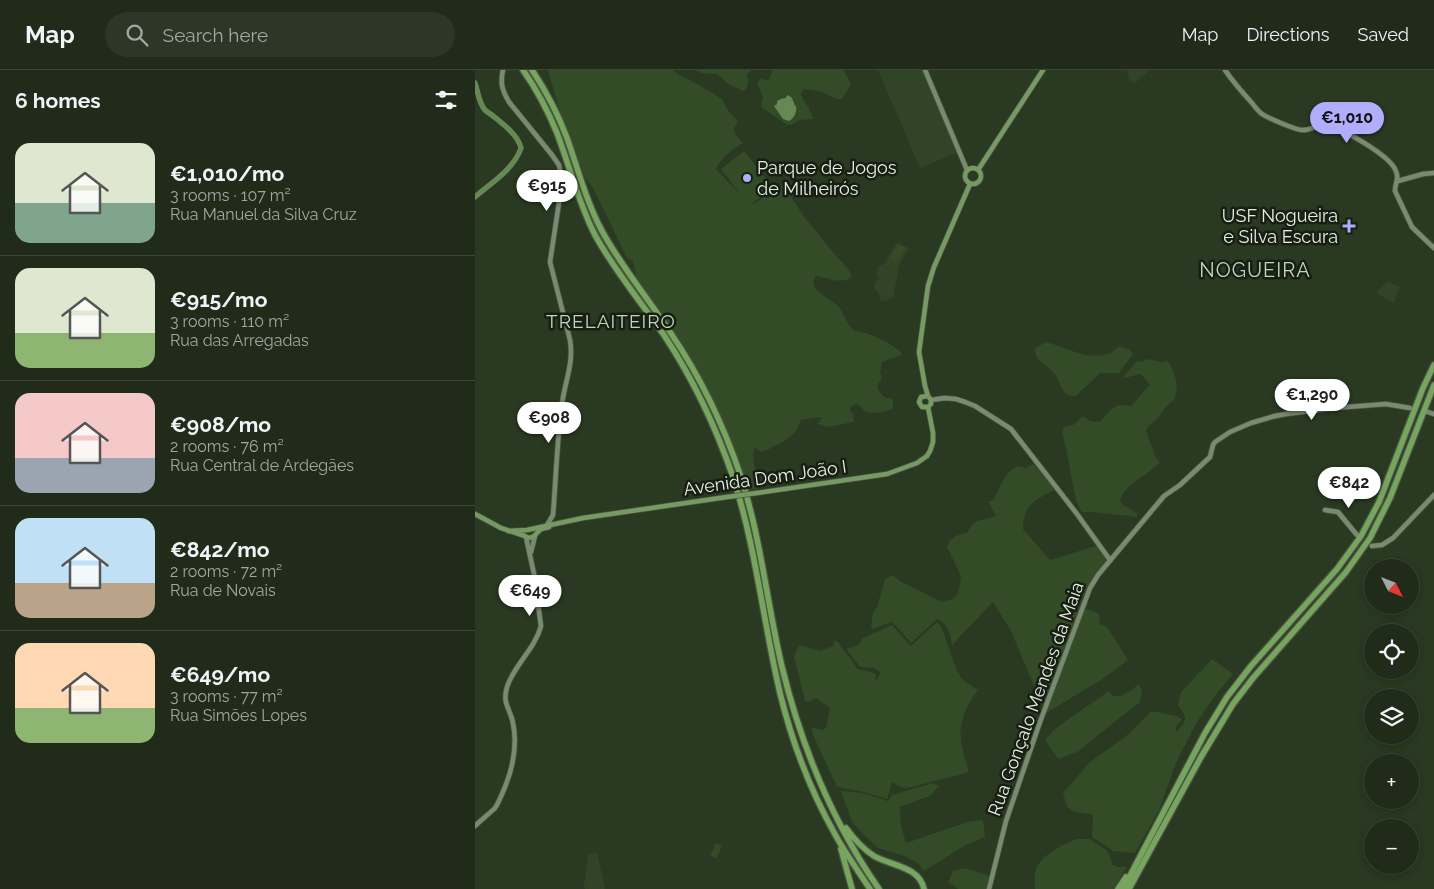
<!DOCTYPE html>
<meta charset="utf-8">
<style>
:root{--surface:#202b1a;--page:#2d3727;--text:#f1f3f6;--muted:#a2a7a2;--line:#3d4739;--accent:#b0aefa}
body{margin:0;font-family:Raleway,sans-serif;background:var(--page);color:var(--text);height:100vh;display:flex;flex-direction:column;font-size:19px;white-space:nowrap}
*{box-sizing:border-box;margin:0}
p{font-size:16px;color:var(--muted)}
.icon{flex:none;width:28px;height:28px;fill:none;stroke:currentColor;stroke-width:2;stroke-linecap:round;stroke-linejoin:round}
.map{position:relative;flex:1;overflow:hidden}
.details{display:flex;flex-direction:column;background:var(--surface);width:475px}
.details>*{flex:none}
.needle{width:32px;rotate:132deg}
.fabs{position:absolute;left:889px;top:489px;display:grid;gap:10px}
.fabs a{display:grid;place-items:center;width:55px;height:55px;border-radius:50%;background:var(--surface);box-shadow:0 2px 8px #0003,0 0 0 1px var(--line);font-size:25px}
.price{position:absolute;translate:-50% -42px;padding:0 11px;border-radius:18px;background:#fff;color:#222;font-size:16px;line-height:32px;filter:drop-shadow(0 1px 2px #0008)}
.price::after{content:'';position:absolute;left:50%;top:30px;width:15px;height:11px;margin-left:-8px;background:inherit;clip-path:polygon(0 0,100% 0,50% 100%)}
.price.on{background:var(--accent);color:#111}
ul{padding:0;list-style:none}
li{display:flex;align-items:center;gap:15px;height:125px;padding:0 15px}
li+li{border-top:1px solid var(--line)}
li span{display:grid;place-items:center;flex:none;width:140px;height:100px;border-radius:15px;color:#555}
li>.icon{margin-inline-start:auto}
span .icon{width:60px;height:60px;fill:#fffc;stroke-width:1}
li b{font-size:21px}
h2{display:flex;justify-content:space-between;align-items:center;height:60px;padding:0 15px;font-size:21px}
header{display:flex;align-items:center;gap:30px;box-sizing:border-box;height:70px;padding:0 25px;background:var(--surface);border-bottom:1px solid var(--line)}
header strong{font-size:24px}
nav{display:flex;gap:28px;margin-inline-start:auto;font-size:18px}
.search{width:350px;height:45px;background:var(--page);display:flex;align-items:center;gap:12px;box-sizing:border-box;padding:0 18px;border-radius:28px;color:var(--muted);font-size:19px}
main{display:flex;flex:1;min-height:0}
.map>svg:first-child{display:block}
</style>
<header>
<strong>Map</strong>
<div class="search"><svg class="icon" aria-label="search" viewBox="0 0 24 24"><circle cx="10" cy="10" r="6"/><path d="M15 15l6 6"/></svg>Search here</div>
<nav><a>Map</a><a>Directions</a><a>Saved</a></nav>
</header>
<main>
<section class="details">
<h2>6 homes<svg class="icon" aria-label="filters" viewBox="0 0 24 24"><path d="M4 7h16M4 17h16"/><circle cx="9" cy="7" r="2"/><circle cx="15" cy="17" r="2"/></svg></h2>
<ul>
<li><span style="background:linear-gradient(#dfe7d0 60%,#7fa58c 0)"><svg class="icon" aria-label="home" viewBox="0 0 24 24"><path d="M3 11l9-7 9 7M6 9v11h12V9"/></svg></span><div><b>€1,010/mo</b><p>3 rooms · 107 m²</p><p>Rua Manuel da Silva Cruz</p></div></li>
<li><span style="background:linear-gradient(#dfe7d0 65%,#8fb573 0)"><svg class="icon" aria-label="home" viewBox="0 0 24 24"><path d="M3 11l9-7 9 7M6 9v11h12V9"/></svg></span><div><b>€915/mo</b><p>3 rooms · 110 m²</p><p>Rua das Arregadas</p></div></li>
<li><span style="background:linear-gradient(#f6c9c9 65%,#9aa5b1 0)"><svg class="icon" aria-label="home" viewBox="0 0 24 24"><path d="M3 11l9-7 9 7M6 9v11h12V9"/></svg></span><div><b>€908/mo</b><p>2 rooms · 76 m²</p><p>Rua Central de Ardegães</p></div></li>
<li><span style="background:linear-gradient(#bfe0f5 65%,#b9a48a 0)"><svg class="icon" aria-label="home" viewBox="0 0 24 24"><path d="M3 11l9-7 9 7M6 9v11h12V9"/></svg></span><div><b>€842/mo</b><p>2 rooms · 72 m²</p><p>Rua de Novais</p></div></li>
<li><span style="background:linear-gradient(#ffd9b3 65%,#8fb573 0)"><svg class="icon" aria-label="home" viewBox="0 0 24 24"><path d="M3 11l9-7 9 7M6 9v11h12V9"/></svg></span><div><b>€649/mo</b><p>3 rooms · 77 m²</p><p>Rua Simões Lopes</p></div></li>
</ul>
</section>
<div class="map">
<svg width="959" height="819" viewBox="0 0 959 819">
<rect width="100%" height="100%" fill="#2a3922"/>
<path fill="#314427" d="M 403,0 L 447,0 L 482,83 L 445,98 Z
M 652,0 L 675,0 L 659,14 L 654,10 Z
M 422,173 L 434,178 L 424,196 L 418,228 L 406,232 L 403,222 L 399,218 L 400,215 L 399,214 L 404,208 L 401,206 L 402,204 L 401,203 L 404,200 L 402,198 L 405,195 L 408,195 Z
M 913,211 L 926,218 L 923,221 L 919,233 L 901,223 Z
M 122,782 L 130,819 L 110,819 L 108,814 L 110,811 L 113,784 Z"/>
<path fill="#334b26" d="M 73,0 L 198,0 L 204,5 L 224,15 L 247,29 L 252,39 L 263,52 L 259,58 L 260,64 L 268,73 C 257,80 246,87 241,99 L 267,126 L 246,99 L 269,81 L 298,118 L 275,135 C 288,131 295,118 308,115 L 328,145 L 356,180 L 374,200 L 377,207 C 365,215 353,208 341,206 C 330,220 357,229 364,237 C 370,244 371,255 379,260 C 383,262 387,262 391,263 C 403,268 416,273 426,282 L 426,285 L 407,292 L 405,302 L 407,308 L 402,316 C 404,322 409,330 416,328 L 418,331 L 418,338 C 414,342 398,344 392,342 C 387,340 387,336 381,334 L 376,337 L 375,341 L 378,344 L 379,352 L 352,357 L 343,354 L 347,347 L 325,350 C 325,366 300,377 286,382 L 279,377 C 277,390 279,401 287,412 L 283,415 L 282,419 L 273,420 C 259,374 241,331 217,290 C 200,261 180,234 161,207 L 158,191 L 152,188 L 118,118 L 110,107 L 85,42 Z
M 219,0 L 277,0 L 271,5 L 274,11 L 271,19 L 268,21 L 253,14 L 242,4 L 227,3 Z
M 298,0 L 368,0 L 373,8 L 376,15 L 367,29 L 362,29 L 344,21 L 329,19 L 326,23 C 327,30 336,39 338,49 L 325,50 L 316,55 L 311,54 L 286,37 L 288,27 L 282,13 L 287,8 L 293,11 Z
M 423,174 L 431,178 L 421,193 L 414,189 Z
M 571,272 C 591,277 614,292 635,283 C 639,281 641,278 645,276 L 655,280 L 658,284 L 644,303 L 627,303 L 624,304 L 601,326 C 584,327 587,311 578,302 C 570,292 560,293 560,278 Z
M 673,289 L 686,292 L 693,291 C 700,304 705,315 699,330 C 691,334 688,342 682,349 C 678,353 673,355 671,361 L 681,388 L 685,392 C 672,406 653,411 645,430 L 648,435 L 662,443 L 662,447 L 618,442 L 607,442 L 601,431 L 591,378 L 587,363 L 589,357 L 598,355 L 608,346 L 615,351 L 624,352 C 636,342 637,332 656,336 L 675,315 L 666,304 L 649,308 L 649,306 L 662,291 L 666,292 Z
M 558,394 L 564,399 L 580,420 C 561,429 548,435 548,459 L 575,490 L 624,475 L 628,482 L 631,491 L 616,512 L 607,531 L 568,637 L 536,561 L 518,532 L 477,575 C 475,561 474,556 462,549 L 436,573 L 420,555 L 416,552 L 398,559 L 396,556 L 398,542 L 402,537 L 410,509 L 418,505 L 425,511 L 467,532 L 477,529 L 482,525 C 484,520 485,514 486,508 C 486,504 475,483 472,477 C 475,468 482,464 492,463 L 499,452 L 521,446 L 513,431 L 517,431 C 528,417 526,404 543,396 L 550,398 Z
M 608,538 L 623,543 L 625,546 L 624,550 L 625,554 L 632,557 L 653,590 L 629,608 L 571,643 Z
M 462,552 L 466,556 L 482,601 L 487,609 L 503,620 C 480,652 483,666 494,702 L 433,718 L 426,717 L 417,712 L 412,729 L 384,721 L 362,717 L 338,665 L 336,657 L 347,660 L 351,658 L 355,638 L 341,628 L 335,632 L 330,631 L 319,586 L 324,575 L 345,581 L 358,576 L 359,571 L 362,571 L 383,599 L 396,602 L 401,604 L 400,611 L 406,603 L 399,598 L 385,597 L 371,579 L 383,575 L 388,568 L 417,555 L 436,576 Z
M 737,589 L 758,604 L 742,623 L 722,652 L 701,693 L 684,740 L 660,783 L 638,781 L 617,767 L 618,746 L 616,744 L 600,742 L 592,737 L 588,723 L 614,693 L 655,663 L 676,641 L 702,646 L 707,649 L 700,658 L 702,661 C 713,649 712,648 703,635 L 706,622 Z
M 664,614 L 667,622 L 665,632 L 623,665 L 604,681 L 583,689 L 570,670 L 581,658 L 634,621 C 641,634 656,620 664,614 Z
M 458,713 L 464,716 L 455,726 L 425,737 L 426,756 L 431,773 L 492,752 L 508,750 L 510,767 L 489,776 L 449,801 L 443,793 L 429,786 L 403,778 L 388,764 L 377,752 L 366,721 L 387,723 L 413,731 L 417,725 Z
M 602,769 L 615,769 L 630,779 L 634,784 L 638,795 L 643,797 L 652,797 L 638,819 L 560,819 C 560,813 559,805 561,799 C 565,786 590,773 602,769 Z
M 241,773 L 247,776 L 242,788 L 235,786 Z
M 490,798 L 514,806 L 511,819 L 483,819 L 473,812 L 478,801 Z"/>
<path fill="#668853" d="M 313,25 L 317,28 L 320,36 L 321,36 C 322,43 319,48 314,51 L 308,49 L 299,36 L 302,34 L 302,31 L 308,28 L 309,29 Z"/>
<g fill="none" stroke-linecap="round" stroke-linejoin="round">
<path stroke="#668853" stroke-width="5.5" d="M 0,13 C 3,22 4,33 10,40 C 12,42 14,43 17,45 C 27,53 43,65 46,78 C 39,99 16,113 0,127"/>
<g stroke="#495642" stroke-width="6">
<path id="secondary" d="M 28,0 C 25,13 27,20 34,32 L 77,85 L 84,95 L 87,113 L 75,192 L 95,270 C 99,293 90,311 87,334 C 82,370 81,408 78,445 L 72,455
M 450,0 L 492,100
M 750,0 C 758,12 767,22 777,33 C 780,37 783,41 787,44 C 793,48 821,60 827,60 C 834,61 841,55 849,55 C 865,56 913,85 920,99 C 925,109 920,112 920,121 L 937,157 L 959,178
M 923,111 L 948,104 L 959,103
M 456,330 L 470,328 L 481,329 L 490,332 L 500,336 L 536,359 L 602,444 L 635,490
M 953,342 L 959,344
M 850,440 L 863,442 L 882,465
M 897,476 L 907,475 L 918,468 L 959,425
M 56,482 L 60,466
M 0,756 C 6,750 14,744 20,738 C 23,734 25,728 27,724 C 37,702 43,678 38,653 C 35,638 27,634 32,617 C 39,595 60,579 66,556 L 59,504 L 51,467
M 514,819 L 531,751 L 565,652 L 615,518 L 623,505 L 689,426 L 705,415 L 735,387 L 738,375 L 740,372 L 755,362 L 776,353 L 800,346 L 811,344 L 859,338 L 911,334 L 935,338"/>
</g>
<g stroke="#495642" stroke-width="6">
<path id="primary" d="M490 106a8 8 0 1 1 16 0a8 8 0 1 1-16 0Z
M 503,100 L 568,0
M 453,326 L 446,327 L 444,332 L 447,337 L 453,337
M 453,337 L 456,334 L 456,330 L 453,326 L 450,316 L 444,282 L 453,216 L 459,197 L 495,114
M 282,423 L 412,404 L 442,393 L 452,386 L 455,381 L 458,372 L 458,363 L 453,337
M 0,444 L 26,458 L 50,466
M 33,461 L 52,460 L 108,448 L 252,427
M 50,466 L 53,468 L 58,467 L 66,459 L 74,457"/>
</g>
<g stroke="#495642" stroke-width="8">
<path id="highway" d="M 48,0 C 62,20 73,41 82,63 C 95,97 103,132 120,165 C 139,200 166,232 189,265 C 218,309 241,357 258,407 C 281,477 288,551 305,623 C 317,672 336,722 361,766 C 371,784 383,801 395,819
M 57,0 C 71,21 83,44 92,68 C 103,99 111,131 127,161 C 146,196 173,228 195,262 C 225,306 249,356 266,407 C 286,469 292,534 307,597 C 326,675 358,753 404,819
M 371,758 C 379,769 388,779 399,786 C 416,796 444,796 449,819
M 366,779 L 377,819
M 643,819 L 651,807
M 648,819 L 730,663 L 752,627 L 776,596 L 862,499 L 886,466 L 904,432 L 948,318 L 959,295
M 654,819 L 726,687 L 758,634 L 778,608 L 871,502 L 895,468 L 915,428 L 959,315"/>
</g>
<use href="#secondary" stroke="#788a6f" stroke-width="4.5"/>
<use href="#primary" stroke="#779a65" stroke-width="4.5"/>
<use href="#highway" stroke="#77a45e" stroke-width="5.5"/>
<g stroke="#495642" stroke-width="6" stroke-linecap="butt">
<path id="primary-bridge" d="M 252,427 L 282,423"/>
</g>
<use href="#primary-bridge" stroke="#779a65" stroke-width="4.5"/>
</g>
<g fill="#b0aefa" stroke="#171e13" stroke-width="2">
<circle cx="272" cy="108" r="5"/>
<path d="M871.5 148.5h5v5h5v5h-5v5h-5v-5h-5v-5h5z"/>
</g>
<g text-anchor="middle" stroke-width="5" stroke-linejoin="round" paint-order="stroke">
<g font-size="18" fill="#e5efe0" stroke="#171e13" text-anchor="start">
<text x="282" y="104">Parque de Jogos<tspan x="282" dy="21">de Milheirós</tspan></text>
<text x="863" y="152" text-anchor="end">USF Nogueira<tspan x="863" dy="21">e Silva Escura</tspan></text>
</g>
<g font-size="18" fill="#e5efe0" stroke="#171e13">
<text transform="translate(290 408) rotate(-8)" y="6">Avenida Dom João I</text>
<text transform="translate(561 629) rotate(-70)" y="6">Rua Gonçalo Mendes da Maia</text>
</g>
<g font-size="19" letter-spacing="1" fill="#c1d5b8" stroke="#171e13">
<text x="136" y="258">TRELAITEIRO</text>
</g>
<g font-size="20" letter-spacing="1" fill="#c1d5b8" stroke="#171e13">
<text x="780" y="207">NOGUEIRA</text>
</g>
</g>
</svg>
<div class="fabs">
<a><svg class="needle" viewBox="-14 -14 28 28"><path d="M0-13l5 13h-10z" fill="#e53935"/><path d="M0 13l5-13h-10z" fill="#a2a7a2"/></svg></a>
<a><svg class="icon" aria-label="locate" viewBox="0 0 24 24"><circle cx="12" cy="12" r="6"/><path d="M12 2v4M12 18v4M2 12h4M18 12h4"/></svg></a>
<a><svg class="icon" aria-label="layers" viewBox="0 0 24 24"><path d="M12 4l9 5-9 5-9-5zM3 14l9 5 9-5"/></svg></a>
<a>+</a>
<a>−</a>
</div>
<b class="price on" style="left:872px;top:74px">€1,010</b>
<b class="price" style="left:72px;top:142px">€915</b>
<b class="price" style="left:837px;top:351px">€1,290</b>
<b class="price" style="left:74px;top:374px">€908</b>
<b class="price" style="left:874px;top:439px">€842</b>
<b class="price" style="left:55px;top:547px">€649</b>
</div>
</main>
